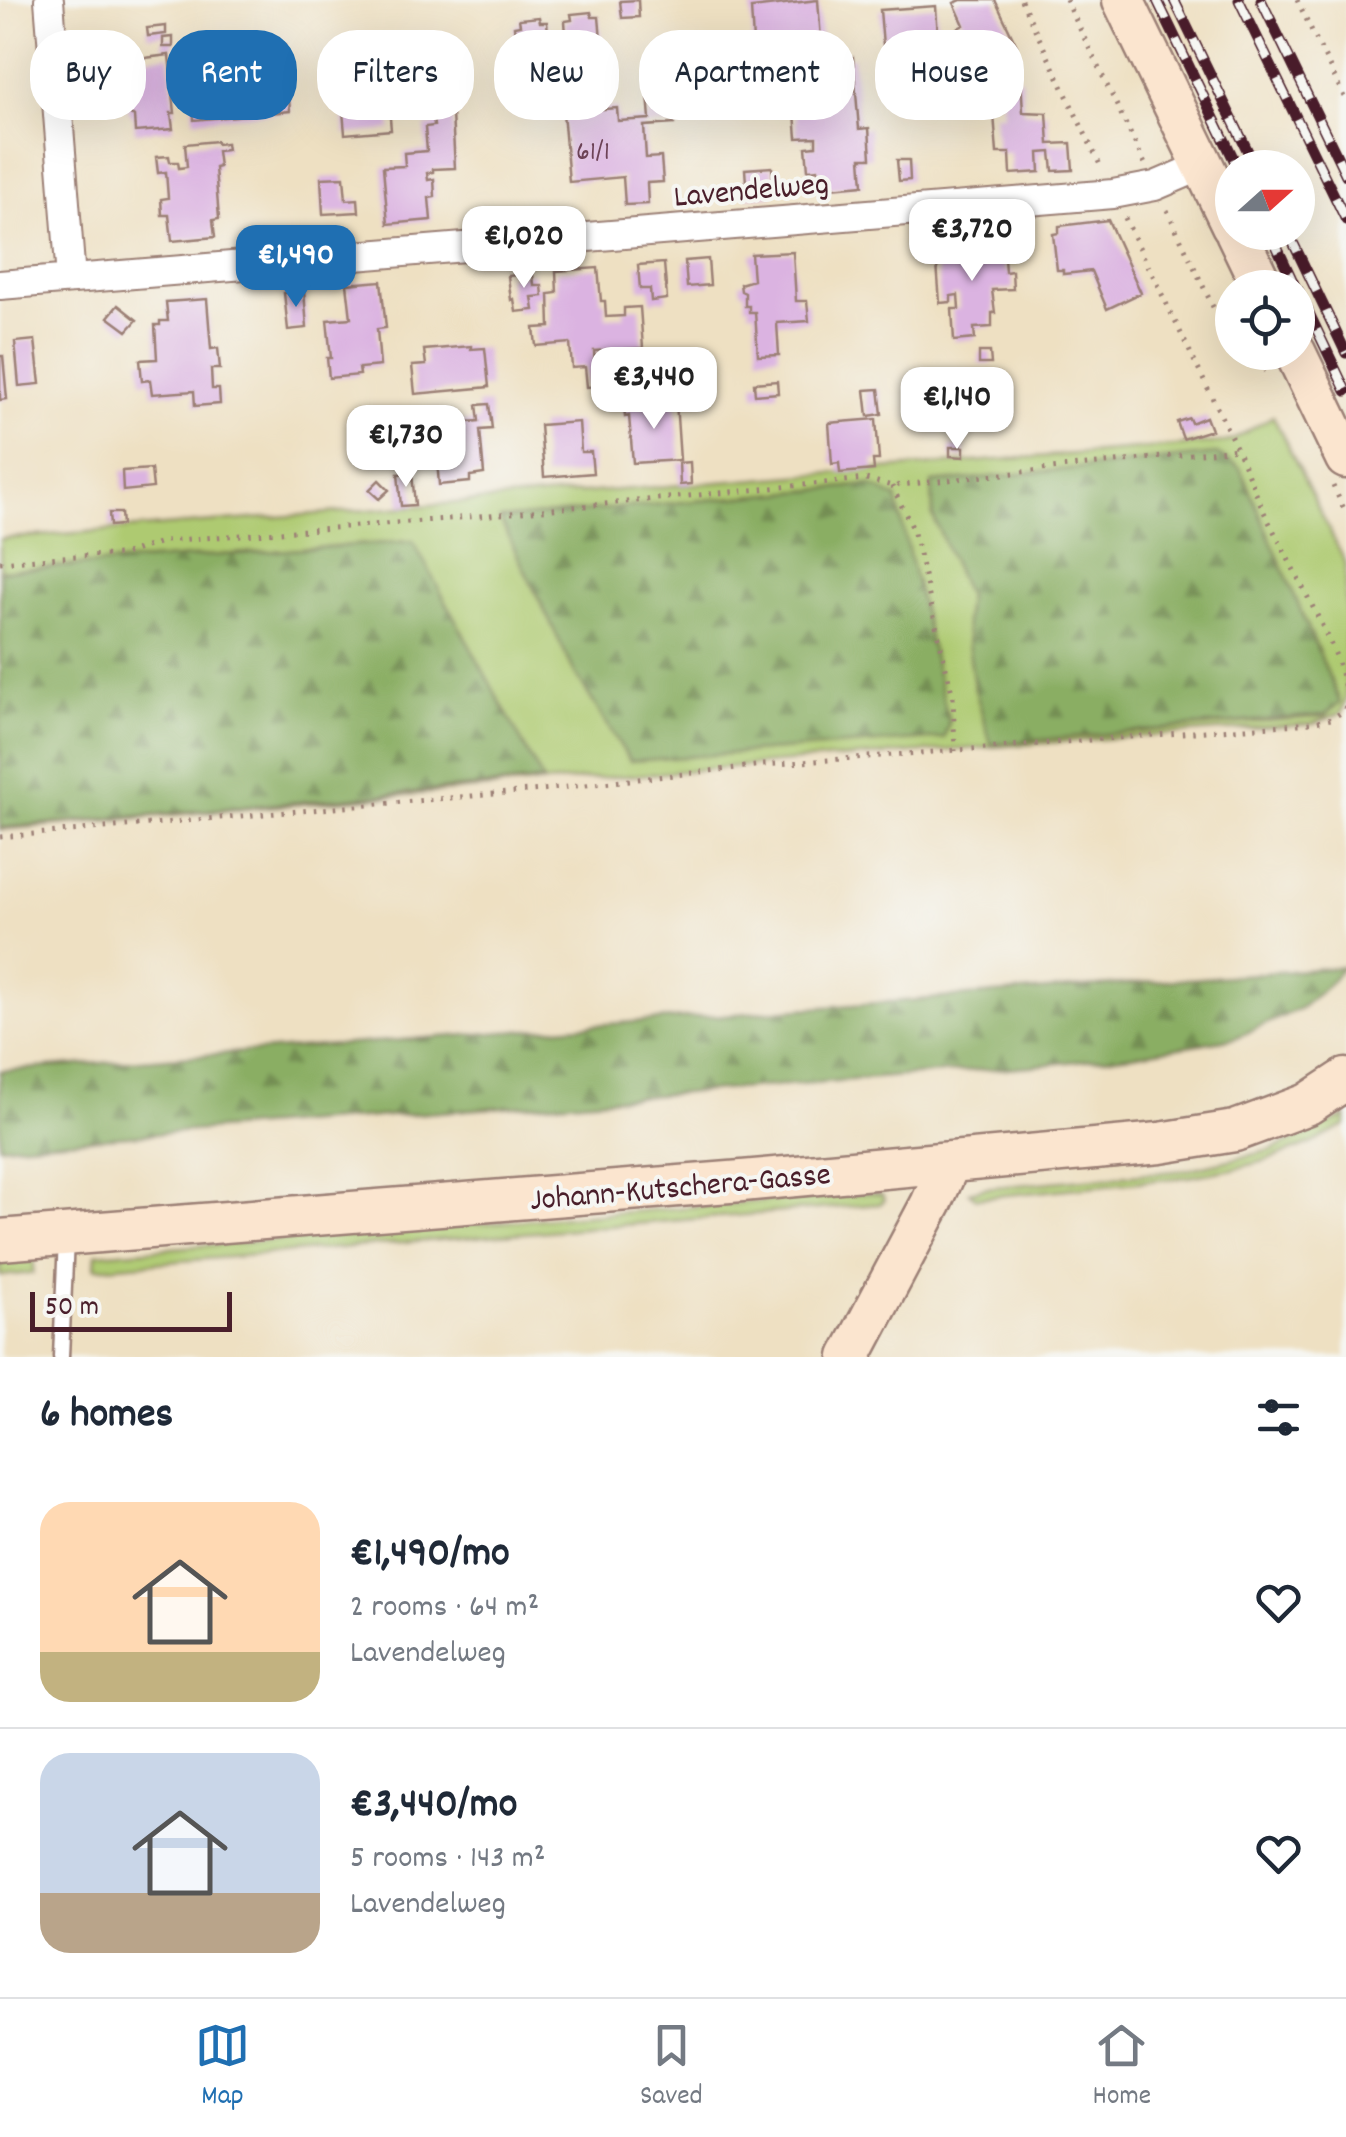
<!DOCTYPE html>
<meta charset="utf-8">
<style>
:root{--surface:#fff;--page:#f2f2f3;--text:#1f2937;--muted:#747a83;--line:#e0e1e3;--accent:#1f6fb2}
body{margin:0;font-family:Dekko,sans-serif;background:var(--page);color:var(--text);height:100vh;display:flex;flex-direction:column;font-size:38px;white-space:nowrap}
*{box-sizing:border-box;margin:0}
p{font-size:32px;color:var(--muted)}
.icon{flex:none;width:55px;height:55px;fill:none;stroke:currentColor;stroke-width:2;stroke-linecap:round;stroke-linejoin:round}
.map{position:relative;height:1357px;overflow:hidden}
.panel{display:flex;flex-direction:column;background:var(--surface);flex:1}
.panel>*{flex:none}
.top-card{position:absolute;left:30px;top:30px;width:1288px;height:90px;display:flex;gap:20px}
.needle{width:65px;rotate:69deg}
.fabs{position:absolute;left:1215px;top:150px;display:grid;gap:20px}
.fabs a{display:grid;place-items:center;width:100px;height:100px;border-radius:50%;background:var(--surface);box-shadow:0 10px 40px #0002;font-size:50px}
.scale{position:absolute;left:30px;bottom:25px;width:202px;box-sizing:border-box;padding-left:10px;border:5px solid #4a1f2b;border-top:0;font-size:28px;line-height:35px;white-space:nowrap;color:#4a1f2b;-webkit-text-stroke:8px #f6f6f2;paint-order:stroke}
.price{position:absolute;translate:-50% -85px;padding:0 22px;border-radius:20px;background:#fff;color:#222;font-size:32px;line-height:65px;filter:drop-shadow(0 2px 5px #0008)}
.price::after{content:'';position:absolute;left:50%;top:60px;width:30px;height:22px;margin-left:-15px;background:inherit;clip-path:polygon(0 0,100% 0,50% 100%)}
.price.selected{background:var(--accent);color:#fff}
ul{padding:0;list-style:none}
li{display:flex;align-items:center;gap:30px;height:250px;padding:0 40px}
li+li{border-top:2px solid var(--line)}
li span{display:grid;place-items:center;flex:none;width:280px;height:200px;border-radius:30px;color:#555}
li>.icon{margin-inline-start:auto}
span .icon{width:120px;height:120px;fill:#fffc;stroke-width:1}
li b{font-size:42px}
h2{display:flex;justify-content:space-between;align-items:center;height:120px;padding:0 40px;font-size:42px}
.pill{padding:0 35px;border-radius:40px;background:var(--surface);box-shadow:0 10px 40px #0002;font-size:35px;line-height:90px}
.pill.selected{background:var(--accent);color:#fff}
.menu{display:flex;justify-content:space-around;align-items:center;height:140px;border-top:2px solid var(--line);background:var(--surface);font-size:28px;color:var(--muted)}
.menu a{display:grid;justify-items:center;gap:5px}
.menu .selected{color:var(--accent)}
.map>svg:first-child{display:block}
</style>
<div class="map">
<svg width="1346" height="1357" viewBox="0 0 1346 1357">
<defs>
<pattern id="forest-firs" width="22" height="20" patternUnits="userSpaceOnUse" patternTransform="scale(2.5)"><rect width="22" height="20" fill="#8aae63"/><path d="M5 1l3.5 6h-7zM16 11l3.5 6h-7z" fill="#738d52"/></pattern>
</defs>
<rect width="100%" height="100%" fill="#f6f6f2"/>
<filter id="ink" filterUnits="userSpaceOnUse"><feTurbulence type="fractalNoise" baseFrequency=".01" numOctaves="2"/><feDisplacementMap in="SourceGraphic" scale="20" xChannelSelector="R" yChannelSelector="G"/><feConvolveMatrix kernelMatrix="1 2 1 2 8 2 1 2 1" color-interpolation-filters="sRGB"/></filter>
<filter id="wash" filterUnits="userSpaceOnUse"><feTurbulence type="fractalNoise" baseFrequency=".0048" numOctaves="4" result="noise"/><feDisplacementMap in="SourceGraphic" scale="40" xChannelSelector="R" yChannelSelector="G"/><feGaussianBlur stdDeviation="2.25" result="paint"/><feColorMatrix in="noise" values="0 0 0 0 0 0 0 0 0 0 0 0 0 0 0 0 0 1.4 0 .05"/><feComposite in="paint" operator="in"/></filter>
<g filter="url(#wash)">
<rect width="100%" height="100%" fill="#eee0c2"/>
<path fill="#aeca71" stroke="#7c744e" stroke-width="2.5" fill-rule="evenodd" d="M 1273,416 L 1346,564 L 1346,700 L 1341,713 L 1313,724 L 799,761 L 0,830 L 0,828 L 542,781 L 412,541 L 0,571 L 0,539 L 1225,442 L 1233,440 ZM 870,485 L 896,499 L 630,761 L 575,673 L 500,519 ZM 933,516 L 1339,702 L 1325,716 L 991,744 L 965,622 L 967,596 Z
M 1346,1116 L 1346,1125 L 1311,1144 L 1265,1161 L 1233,1169 L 1188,1177 L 976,1198 L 969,1192 L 984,1188 L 1187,1170 L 1272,1150 Z
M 868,1193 L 882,1195 L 884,1200 L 880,1204 L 95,1268 L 96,1254 Z
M 34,1259 L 33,1273 L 0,1276 L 0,1262 Z"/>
<path fill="url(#forest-firs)" stroke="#6a6647" stroke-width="2.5" d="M 1217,454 L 1240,468 L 1340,702 L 1325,715 L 991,744 L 974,686 L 965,622 L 967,596 L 933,516 L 932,483 Z
M 870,485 L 896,498 L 949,723 L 944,738 L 630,761 L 575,673 L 500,519 Z
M 413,541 L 543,781 L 0,828 L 0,571 Z
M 1343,967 L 1331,982 L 1301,1008 L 1235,1038 L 1132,1055 L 1032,1066 L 0,1146 L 0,1071 Z"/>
<g id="blocks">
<path fill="#dbb3e1" d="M 638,0 L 639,17 L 622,18 L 620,1 Z
M 818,0 L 822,53 L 754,59 L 751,8 Z
M 961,0 L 995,0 L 1017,46 L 981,63 L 973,46 L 969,48 L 968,44 L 962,42 L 956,29 L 964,25 L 954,3 Z
M 936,6 L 939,53 L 884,57 L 880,10 Z
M 591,12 L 592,17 L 599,17 L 605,86 L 570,89 L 565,21 L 572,20 L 571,14 Z
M 539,17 L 540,22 L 547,22 L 554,95 L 520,98 L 514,26 L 520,25 L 519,19 Z
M 166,26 L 166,34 L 148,36 L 147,28 Z
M 173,37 L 173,47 L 163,47 L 163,38 Z
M 285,45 L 290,111 L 194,120 L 191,53 Z
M 169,55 L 175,113 L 171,113 L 173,129 L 135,132 L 134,116 L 132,116 L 128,110 L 129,87 L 123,88 L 122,80 L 91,83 L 89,65 Z
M 853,57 L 859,129 L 869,128 L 871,158 L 861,158 L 863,185 L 820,189 L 818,169 L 808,170 L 806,147 L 816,146 L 816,137 L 797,138 L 794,100 L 821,98 L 820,85 L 811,86 L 811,89 L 800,90 L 800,81 L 833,79 L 831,59 Z
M 375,73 L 376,83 L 387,83 L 391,130 L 345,134 L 341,87 L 364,85 L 363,74 Z
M 1021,78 L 1023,112 L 1047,113 L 1049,144 L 1071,143 L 1073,170 L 1053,171 L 1051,152 L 1039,153 L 1040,172 L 1011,174 L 1010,153 L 997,153 L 994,114 L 1003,114 L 1001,80 Z
M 672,92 L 674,124 L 644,126 L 646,158 L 661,157 L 663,182 L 647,183 L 648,204 L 625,205 L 623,177 L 569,182 L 563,112 L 617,108 L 618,121 L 650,119 L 648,94 Z
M 452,114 L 455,168 L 433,169 L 433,172 L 427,173 L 428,180 L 434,179 L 435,197 L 429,198 L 431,220 L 388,224 L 383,167 L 405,166 L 404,153 L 427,151 L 425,127 L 434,126 L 433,115 Z
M 216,141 L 217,144 L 226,143 L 227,150 L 217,151 L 219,167 L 215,168 L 219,219 L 213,220 L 215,237 L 172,241 L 169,215 L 162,215 L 161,199 L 168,198 L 166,172 L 158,173 L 156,157 L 169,156 L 170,162 L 178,162 L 179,168 L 187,167 L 185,144 Z
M 897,160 L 909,160 L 910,180 L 899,181 Z
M 772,167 L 774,195 L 747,197 L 745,169 Z
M 344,177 L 346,200 L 358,199 L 359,212 L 323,214 L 321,178 Z
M 1108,220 L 1141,293 L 1107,309 L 1091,271 L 1063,274 L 1063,270 L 1057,270 L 1053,234 L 1059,233 L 1059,226 Z
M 989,236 L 990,260 L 1004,258 L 1005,272 L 1012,271 L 1013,289 L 992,290 L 995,313 L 992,313 L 992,327 L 974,328 L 975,339 L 954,341 L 952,309 L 959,309 L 958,295 L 951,296 L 951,302 L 940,303 L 937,264 L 948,263 L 946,239 Z
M 793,252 L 796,301 L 807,301 L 809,321 L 777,323 L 779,355 L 758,356 L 755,312 L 749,312 L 749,306 L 745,306 L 745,293 L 741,291 L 740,284 L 753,280 L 751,254 Z
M 708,259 L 710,285 L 687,287 L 685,261 Z
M 664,263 L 667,299 L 651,301 L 650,289 L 640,289 L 638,265 Z
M 598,268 L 601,301 L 605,301 L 606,317 L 624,316 L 624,308 L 640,307 L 643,348 L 594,351 L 595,365 L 600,365 L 601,386 L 587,387 L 585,367 L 572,368 L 570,343 L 536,346 L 534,328 L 550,327 L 549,294 L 557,293 L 556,271 Z
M 533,273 L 534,286 L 542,286 L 543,296 L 532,297 L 534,310 L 516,312 L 514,299 L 511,300 L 508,276 Z
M 381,281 L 386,328 L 377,329 L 380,366 L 359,368 L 360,375 L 329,378 L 327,358 L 331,358 L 327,320 L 351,318 L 347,284 Z
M 304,291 L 307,328 L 288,330 L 284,293 Z
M 207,299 L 211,349 L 218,348 L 220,369 L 211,369 L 212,389 L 219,389 L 220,404 L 195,406 L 194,391 L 152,394 L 150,380 L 142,381 L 140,360 L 157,359 L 155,325 L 160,325 L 160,321 L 168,321 L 166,302 Z
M 118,305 L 137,320 L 127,331 L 108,317 Z
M 35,340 L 40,384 L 19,386 L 15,342 Z
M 471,346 L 471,349 L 485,348 L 489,387 L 415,394 L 412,366 L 426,365 L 424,350 Z
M 979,352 L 990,352 L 991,364 L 979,364 Z
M 0,356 L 3,356 L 7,399 L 0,400 Z
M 777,381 L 778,393 L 755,395 L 754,383 Z
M 879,389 L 882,414 L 868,416 L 865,390 Z
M 676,402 L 680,460 L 633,463 L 629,416 L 625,417 L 624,405 Z
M 489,404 L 492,429 L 480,430 L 484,474 L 470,476 L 470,482 L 439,485 L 437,460 L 432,461 L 430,438 L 435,438 L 433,425 L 479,421 L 477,405 Z
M 1206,417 L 1211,430 L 1183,439 L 1177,422 L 1189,418 L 1191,423 Z
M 876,419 L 879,460 L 873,460 L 874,470 L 840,473 L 839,463 L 832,464 L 829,423 Z
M 579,422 L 581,452 L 591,452 L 593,473 L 544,477 L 540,425 Z
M 950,447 L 964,447 L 964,457 L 950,456 Z
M 690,462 L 691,484 L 680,485 L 679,463 Z
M 151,469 L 153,488 L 123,491 L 122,471 Z
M 412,473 L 415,505 L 401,506 L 398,474 Z
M 379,480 L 389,490 L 379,499 L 369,490 Z
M 109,513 L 121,513 L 122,525 L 110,526 Z"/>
</g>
</g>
<g filter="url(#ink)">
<use href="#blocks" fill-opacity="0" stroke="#9c8076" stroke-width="2.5"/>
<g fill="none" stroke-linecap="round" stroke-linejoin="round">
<g stroke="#9c8076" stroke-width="19">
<path id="lane" d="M 61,1357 L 66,1238"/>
</g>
<g stroke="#9c8076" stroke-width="32">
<path id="street" d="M 49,0 L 71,279
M 0,285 L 1113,194 L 1155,186 L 1204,165"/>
</g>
<g stroke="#9c8076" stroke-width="45">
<path id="secondary" d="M 1123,0 L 1232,225
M 1236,232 L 1263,288
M 1295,352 L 1346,458
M 0,1240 L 742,1181 L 1160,1143 L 1235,1131 L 1308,1104 L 1346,1079
M 850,1357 L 931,1204 L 950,1162"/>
</g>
<path stroke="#9c8076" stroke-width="5" stroke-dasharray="2.5 8" stroke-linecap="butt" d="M 1021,0 L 1102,169
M 1066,0 L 1145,164
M 1297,0 L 1346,101
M 1167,210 L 1232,347
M 1125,218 L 1237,449 L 1264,512 L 1318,617 L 1337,658 L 1346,692
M 1239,352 L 1265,371
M 892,486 L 913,529 L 953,697 L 955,751
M 1333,486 L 1346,513
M 0,562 L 75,556 L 122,555 L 164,541 L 448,519 L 866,479 L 892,486 L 1237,449
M 0,837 L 541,790 L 763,765 L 1311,723 L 1331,719 L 1345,710 L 1346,702"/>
<use href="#lane" stroke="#fff" stroke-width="14"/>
<use href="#street" stroke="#fff" stroke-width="28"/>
<use href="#secondary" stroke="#fbe5cf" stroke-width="40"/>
<g stroke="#4a1f2b" stroke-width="11">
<path id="rail" d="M 1157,0 L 1238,168
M 1174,0 L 1256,168
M 1239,0 L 1346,220
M 1261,0 L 1346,175
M 1270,232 L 1296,288
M 1288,232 L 1346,353
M 1298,290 L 1346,391"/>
</g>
<use href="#rail" stroke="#f6f6f2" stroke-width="8" stroke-dasharray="22" stroke-linecap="butt"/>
</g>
</g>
<g text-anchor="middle" stroke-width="8" stroke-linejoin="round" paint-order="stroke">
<g font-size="28" fill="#6e4458">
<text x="593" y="159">61/1</text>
</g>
<g font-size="32" fill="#4a1f2b" stroke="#f6f6f2">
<text transform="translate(751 188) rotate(-5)" y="11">Lavendelweg</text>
<text transform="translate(680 1185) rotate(-5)" y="11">Johann-Kutschera-Gasse</text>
</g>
</g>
</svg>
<div class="fabs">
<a><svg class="needle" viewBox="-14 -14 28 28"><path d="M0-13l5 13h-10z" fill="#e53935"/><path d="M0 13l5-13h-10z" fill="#747a83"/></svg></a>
<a><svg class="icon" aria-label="locate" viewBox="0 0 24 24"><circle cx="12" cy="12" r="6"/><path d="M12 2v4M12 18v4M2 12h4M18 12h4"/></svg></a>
</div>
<div class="scale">50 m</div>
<b class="price" style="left:972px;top:284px">€3,720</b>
<b class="price" style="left:524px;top:291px">€1,020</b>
<b class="price selected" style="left:296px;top:310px">€1,490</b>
<b class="price" style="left:654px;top:432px">€3,440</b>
<b class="price" style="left:957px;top:452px">€1,140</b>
<b class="price" style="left:406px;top:490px">€1,730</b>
<div class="top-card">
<a class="pill">Buy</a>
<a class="pill selected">Rent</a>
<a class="pill">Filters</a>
<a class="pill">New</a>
<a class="pill">Apartment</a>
<a class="pill">House</a>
</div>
</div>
<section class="panel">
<h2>6 homes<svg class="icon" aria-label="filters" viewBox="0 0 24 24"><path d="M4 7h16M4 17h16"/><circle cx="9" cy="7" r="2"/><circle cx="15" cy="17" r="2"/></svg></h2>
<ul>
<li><span style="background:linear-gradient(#ffd9b3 75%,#c2b280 0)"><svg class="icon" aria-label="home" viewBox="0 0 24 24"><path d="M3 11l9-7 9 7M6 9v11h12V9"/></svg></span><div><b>€1,490/mo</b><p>2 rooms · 64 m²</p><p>Lavendelweg</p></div><svg class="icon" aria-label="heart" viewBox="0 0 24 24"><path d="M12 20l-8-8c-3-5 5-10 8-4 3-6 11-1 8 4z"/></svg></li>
<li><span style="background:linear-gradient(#c9d6e8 70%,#b9a48a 0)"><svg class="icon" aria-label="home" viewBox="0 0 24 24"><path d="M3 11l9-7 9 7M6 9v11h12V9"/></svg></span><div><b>€3,440/mo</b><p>5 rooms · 143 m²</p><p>Lavendelweg</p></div><svg class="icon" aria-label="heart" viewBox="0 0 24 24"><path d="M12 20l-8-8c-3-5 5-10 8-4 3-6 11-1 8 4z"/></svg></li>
</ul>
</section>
<nav class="menu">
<a class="selected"><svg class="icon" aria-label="map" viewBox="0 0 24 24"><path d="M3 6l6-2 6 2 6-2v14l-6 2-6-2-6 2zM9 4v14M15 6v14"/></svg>Map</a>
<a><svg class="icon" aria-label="saved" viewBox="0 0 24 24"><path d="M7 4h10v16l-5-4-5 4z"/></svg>Saved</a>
<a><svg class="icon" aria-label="home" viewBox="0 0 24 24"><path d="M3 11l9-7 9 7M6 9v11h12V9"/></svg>Home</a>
</nav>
